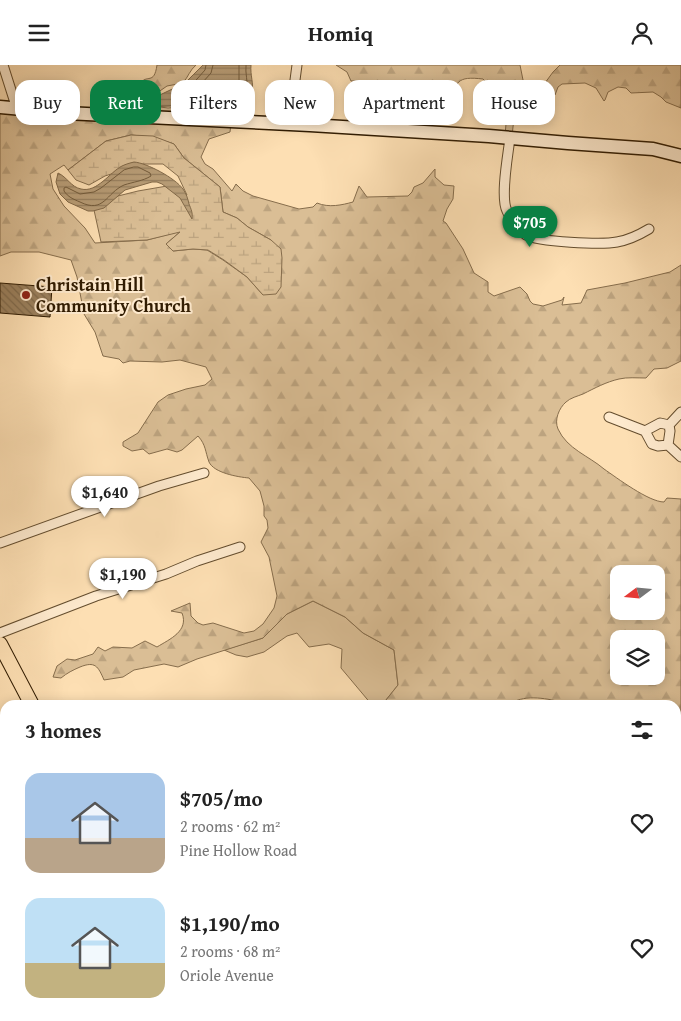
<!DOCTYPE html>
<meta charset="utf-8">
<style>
:root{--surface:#fff;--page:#f6f6f6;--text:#222;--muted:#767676;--accent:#0b8043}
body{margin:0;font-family:"Gentium Book Plus",serif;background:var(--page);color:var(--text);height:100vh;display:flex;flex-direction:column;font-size:19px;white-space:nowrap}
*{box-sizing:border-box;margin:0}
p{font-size:16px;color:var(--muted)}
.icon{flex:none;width:28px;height:28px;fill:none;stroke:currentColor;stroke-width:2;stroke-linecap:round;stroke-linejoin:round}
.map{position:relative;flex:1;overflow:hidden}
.details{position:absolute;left:0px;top:635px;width:681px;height:321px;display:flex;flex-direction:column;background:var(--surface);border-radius:15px 15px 0 0;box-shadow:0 2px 12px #0003}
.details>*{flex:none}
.banner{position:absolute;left:15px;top:15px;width:651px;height:45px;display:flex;gap:10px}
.needle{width:32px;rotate:254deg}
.fabs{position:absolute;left:610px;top:500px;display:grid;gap:10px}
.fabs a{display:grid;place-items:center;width:55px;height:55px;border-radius:10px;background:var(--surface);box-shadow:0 2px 12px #0003;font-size:25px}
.price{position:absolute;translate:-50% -42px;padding:0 11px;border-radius:18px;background:#fff;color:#222;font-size:16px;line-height:32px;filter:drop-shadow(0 1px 2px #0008)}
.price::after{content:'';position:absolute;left:50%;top:30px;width:15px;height:11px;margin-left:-8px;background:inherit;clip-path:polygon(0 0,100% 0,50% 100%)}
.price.active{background:var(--accent);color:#fff}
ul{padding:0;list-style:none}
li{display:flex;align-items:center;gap:15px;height:125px;padding:0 25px}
li span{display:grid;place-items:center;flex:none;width:140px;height:100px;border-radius:15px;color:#555}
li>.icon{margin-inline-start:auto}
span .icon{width:60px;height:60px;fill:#fffc;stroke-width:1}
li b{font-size:21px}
h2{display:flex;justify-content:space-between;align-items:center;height:60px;padding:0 25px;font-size:21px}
.tag{padding:0 18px;border-radius:15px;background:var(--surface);box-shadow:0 2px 12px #0003;font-size:18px;line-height:45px}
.tag.active{background:var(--accent);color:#fff}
header{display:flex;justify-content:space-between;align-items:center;height:65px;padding:0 25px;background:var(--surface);font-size:22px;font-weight:800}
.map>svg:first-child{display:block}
</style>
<header><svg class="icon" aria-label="menu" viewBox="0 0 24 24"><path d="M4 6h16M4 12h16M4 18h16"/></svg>Homiq<svg class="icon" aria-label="person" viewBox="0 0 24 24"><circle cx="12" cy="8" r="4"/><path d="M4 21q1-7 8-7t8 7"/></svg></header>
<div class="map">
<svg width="681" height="956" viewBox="0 0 681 956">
<defs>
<pattern id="forest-firs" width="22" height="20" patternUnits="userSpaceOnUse" patternTransform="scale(1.25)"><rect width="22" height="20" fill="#dabe95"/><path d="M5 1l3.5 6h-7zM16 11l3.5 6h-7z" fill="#bca37f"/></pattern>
<pattern id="wetland-marsh" width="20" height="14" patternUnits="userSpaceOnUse" patternTransform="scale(1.25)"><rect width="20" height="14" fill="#dabe95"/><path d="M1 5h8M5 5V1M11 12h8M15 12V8" fill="none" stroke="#bca37f"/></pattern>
<pattern id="water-rules" width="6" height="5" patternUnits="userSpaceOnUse" patternTransform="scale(1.25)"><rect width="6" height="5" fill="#b89d77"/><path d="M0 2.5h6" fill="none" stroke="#967f5f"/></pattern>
<pattern id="building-back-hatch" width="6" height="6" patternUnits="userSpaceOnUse" patternTransform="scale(1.25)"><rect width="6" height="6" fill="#9b815e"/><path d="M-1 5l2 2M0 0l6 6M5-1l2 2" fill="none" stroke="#7f694b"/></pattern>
</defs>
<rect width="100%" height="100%" fill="#fddfb3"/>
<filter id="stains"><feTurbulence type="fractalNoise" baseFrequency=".004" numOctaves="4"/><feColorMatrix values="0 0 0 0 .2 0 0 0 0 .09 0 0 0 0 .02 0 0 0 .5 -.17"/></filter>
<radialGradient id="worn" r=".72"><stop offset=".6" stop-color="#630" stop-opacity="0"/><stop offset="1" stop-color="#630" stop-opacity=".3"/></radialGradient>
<path fill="#dabe95" stroke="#866d4c" d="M 313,536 L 345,552 L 363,568 L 394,585 L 398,620 L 382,640 L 372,640 L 341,603 L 342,584 L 329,579 L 309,582 L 297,568 L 287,571 L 264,587 L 247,592 L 236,590 L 224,585 L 263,573 L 287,549 Z"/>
<path fill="url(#forest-firs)" stroke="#866d4c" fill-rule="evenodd" d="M 157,0 L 196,0 C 190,5 188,12 183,18 L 167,21 L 144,37 L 144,40 L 168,43 L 191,41 L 208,43 L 224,38 L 228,40 L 235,39 L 236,42 L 231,58 L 230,67 L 209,74 L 201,92 L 205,99 L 213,104 L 232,126 L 236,119 L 243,126 L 253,131 L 299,144 L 313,142 L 317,138 C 329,143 342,140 353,137 L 359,121 L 367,132 L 408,131 L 412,127 L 414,122 L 423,118 L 435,104 L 435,112 L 444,120 L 454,121 L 453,134 L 447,144 L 443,156 L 446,158 L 463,184 L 474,208 L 488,217 L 488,227 L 494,231 L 520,222 L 527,229 L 530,236 L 533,239 L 543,241 L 562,235 L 564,232 L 562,240 L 581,238 L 587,225 L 625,218 L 670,207 L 681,200 L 681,296 L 667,303 L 654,304 L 646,313 C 637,313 627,312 619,314 C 606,317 595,323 583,329 C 578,331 570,333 566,337 C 559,343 554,355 558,364 C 567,384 589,391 604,404 C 617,413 649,437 664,437 L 667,433 L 681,434 L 681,652 L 676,656 L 676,640 L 562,640 L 561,637 C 545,633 522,629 509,640 L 382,640 L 398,620 L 394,585 L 363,568 L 345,552 L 313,536 L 287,549 L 263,573 L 197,594 L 178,602 L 164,599 L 134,605 L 123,612 L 104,615 C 98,601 95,596 80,602 C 73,605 67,608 61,613 L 53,612 L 57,601 L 67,594 L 75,595 L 93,589 L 98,582 L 105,586 L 113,582 L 132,583 L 145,576 L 157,582 C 170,574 189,566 182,548 L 171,546 L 190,538 L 191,551 L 198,558 L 203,560 L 213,558 L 244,568 L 254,566 L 263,559 L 274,543 L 277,531 L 269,492 L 261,477 L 268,463 L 267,455 L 264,451 L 264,441 L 260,426 L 249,413 C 238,412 214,408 209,397 C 205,386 206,380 198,371 L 182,385 L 177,387 L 167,384 L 149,389 L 143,384 L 132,386 L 123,381 L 123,377 L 138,368 L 158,337 L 168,330 L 186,324 L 205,320 L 212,314 L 206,302 L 180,295 L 162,297 L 130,296 L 123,298 L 119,294 L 103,291 L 95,267 L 84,249 L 77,212 L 71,195 L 39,187 L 11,187 L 0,191 L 0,43 L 136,51 C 137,43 136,25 140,19 C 147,8 154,21 157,0 ZM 131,70 L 153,72 L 174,79 L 184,93 L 220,122 L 223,147 L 237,153 L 248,162 L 271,175 L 263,230 L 247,212 L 223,195 L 207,185 L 193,184 L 173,186 L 166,179 L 181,166 L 147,175 L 95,178 L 85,163 L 64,141 L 53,124 L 50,109 L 64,100 L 68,105 L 106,76 ZM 619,509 L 656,509 L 656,546 L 619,546 ZM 619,574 L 656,574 L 656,611 L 619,611 Z
M 336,0 L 520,0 L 523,15 L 534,25 L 532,28 L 527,33 L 526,50 L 517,51 L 514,53 L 512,71 L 505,70 L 507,48 L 499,38 L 497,22 L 494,18 L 486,17 L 483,14 C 457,11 455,16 451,41 L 446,29 L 435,26 L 417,24 L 408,28 C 399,22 385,25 374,27 L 372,21 L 366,16 L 351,16 L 347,7 Z
M 560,0 L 681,0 L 681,43 L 666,37 L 661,32 L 653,27 L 631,28 L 626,23 L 618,22 L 608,27 L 605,35 L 604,36 L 596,23 L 585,18 L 562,19 L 558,22 L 555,30 L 545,28 L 545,18 L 553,7 Z"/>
<path fill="url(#wetland-marsh)" stroke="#866d4c" d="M 131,70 L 153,71 L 174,79 L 184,93 L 220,122 L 223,147 L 237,153 L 248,162 L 271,175 L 281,184 L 282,193 L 281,222 L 276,229 L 263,230 L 247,212 L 224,195 L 208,185 L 193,184 L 173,186 L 166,179 L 180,167 L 147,175 L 101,177 L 94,145 L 106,134 L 138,126 L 167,121 L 187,130 L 178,111 L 163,99 L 142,99 L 105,111 L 89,120 L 76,115 L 68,105 L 106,76 Z"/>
<path fill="url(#water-rules)" stroke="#826948" d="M 203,0 L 251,0 C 250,10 254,19 252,28 L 246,30 L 228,30 L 208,37 L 198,31 L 192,30 L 182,37 L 172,41 L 143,42 L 145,37 L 185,18 Z
M 134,97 C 147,98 175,113 183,124 C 186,128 188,134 189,139 C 191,144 193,148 192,154 L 180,133 L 162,119 L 157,117 L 152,117 L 125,125 L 104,143 L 93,146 L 88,146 L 68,137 L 60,129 L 56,117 L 58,108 C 67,112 71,122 81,124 C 97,128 110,107 122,101 C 126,99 130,98 134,97 Z"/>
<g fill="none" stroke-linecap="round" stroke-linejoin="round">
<path stroke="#745c3c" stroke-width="1" d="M 206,0 L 205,5 L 189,23 L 191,25 L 200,26 L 209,31 L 227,25 L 247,24 C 248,17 245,8 246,0
M 213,0 L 211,8 L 202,18 L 203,20 L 209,24 L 226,19 L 239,17 L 239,0
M 134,102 L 138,102 L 150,108 L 151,111 C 143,116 133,117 124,120 C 106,128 104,149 80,137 C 73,134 68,132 64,126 L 64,123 L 66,122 L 80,129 L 94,127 L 101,123 L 124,105 Z"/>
</g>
<path fill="url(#building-back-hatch)" stroke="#311c02" d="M 0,218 L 52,222 L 50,252 L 0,248 Z"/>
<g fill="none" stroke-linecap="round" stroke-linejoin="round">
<g stroke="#644d2e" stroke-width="11">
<path id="street" d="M 3,0 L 17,44
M 293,59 L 293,30 L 297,0
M 510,73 C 508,90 500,132 507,146 C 509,151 521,167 526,170 C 538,177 602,180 617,177 C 629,175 639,170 649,164
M 609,352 L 645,366
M 669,360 L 681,347
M 668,380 L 670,366 L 669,360 L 660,358 L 645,366 L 652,379 L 658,381 L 668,380 L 681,392
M 0,478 L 159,421 L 204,408
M 0,568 L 96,531 L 166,509 L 197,496 L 240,482
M 0,782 L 5,779
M 0,829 L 5,827
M 467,951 L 468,956
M 570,951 L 570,956
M 668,951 L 668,956
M 15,956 L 29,951"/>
</g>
<g stroke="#311c02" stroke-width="15">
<path id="secondary" d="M 0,42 L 66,48 L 310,60 L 489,71 L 568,78 L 653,84 L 681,91"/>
</g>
<g stroke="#311c02" stroke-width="16">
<path id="primary" d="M 0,579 L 32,640
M 175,951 L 177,956"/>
</g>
<use href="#street" stroke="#feeace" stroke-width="9"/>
<use href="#secondary" stroke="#feeace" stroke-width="12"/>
<use href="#primary" stroke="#fddfb3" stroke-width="14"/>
</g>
<circle fill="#8f2418" stroke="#feeace" stroke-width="2" cx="26" cy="230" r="5"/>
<g text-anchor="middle" stroke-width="4" stroke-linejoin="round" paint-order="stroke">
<g font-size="18" font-weight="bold" fill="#311c02" stroke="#feeace" text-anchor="start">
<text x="36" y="226">Christain Hill<tspan x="36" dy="21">Community Church</tspan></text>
</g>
</g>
<rect width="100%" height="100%" filter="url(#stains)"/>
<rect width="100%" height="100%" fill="url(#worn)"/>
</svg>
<div class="fabs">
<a><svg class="needle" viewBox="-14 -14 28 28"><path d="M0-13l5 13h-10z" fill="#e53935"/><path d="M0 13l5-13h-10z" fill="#767676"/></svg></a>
<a><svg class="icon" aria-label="layers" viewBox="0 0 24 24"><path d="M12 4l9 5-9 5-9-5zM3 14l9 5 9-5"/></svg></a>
</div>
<b class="price active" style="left:530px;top:183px">$705</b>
<b class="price" style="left:105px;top:453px">$1,640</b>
<b class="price" style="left:123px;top:535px">$1,190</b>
<div class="banner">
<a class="tag">Buy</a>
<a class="tag active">Rent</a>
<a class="tag">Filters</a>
<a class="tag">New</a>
<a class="tag">Apartment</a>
<a class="tag">House</a>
</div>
<section class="details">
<h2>3 homes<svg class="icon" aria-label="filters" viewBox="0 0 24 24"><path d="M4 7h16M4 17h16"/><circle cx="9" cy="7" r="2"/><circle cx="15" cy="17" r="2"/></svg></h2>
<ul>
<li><span style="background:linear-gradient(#a9c7e8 65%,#b9a48a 0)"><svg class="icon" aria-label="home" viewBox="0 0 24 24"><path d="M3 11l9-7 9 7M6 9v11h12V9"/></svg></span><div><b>$705/mo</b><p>2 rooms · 62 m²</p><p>Pine Hollow Road</p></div><svg class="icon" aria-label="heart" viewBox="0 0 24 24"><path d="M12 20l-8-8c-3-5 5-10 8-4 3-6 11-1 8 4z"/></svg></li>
<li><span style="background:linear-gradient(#bfe0f5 65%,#c2b280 0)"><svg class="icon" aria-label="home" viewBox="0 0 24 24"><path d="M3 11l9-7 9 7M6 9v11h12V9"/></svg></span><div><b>$1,190/mo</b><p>2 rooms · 68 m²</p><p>Oriole Avenue</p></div><svg class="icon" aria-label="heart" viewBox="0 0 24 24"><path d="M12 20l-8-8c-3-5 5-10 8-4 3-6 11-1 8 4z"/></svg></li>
</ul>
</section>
</div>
